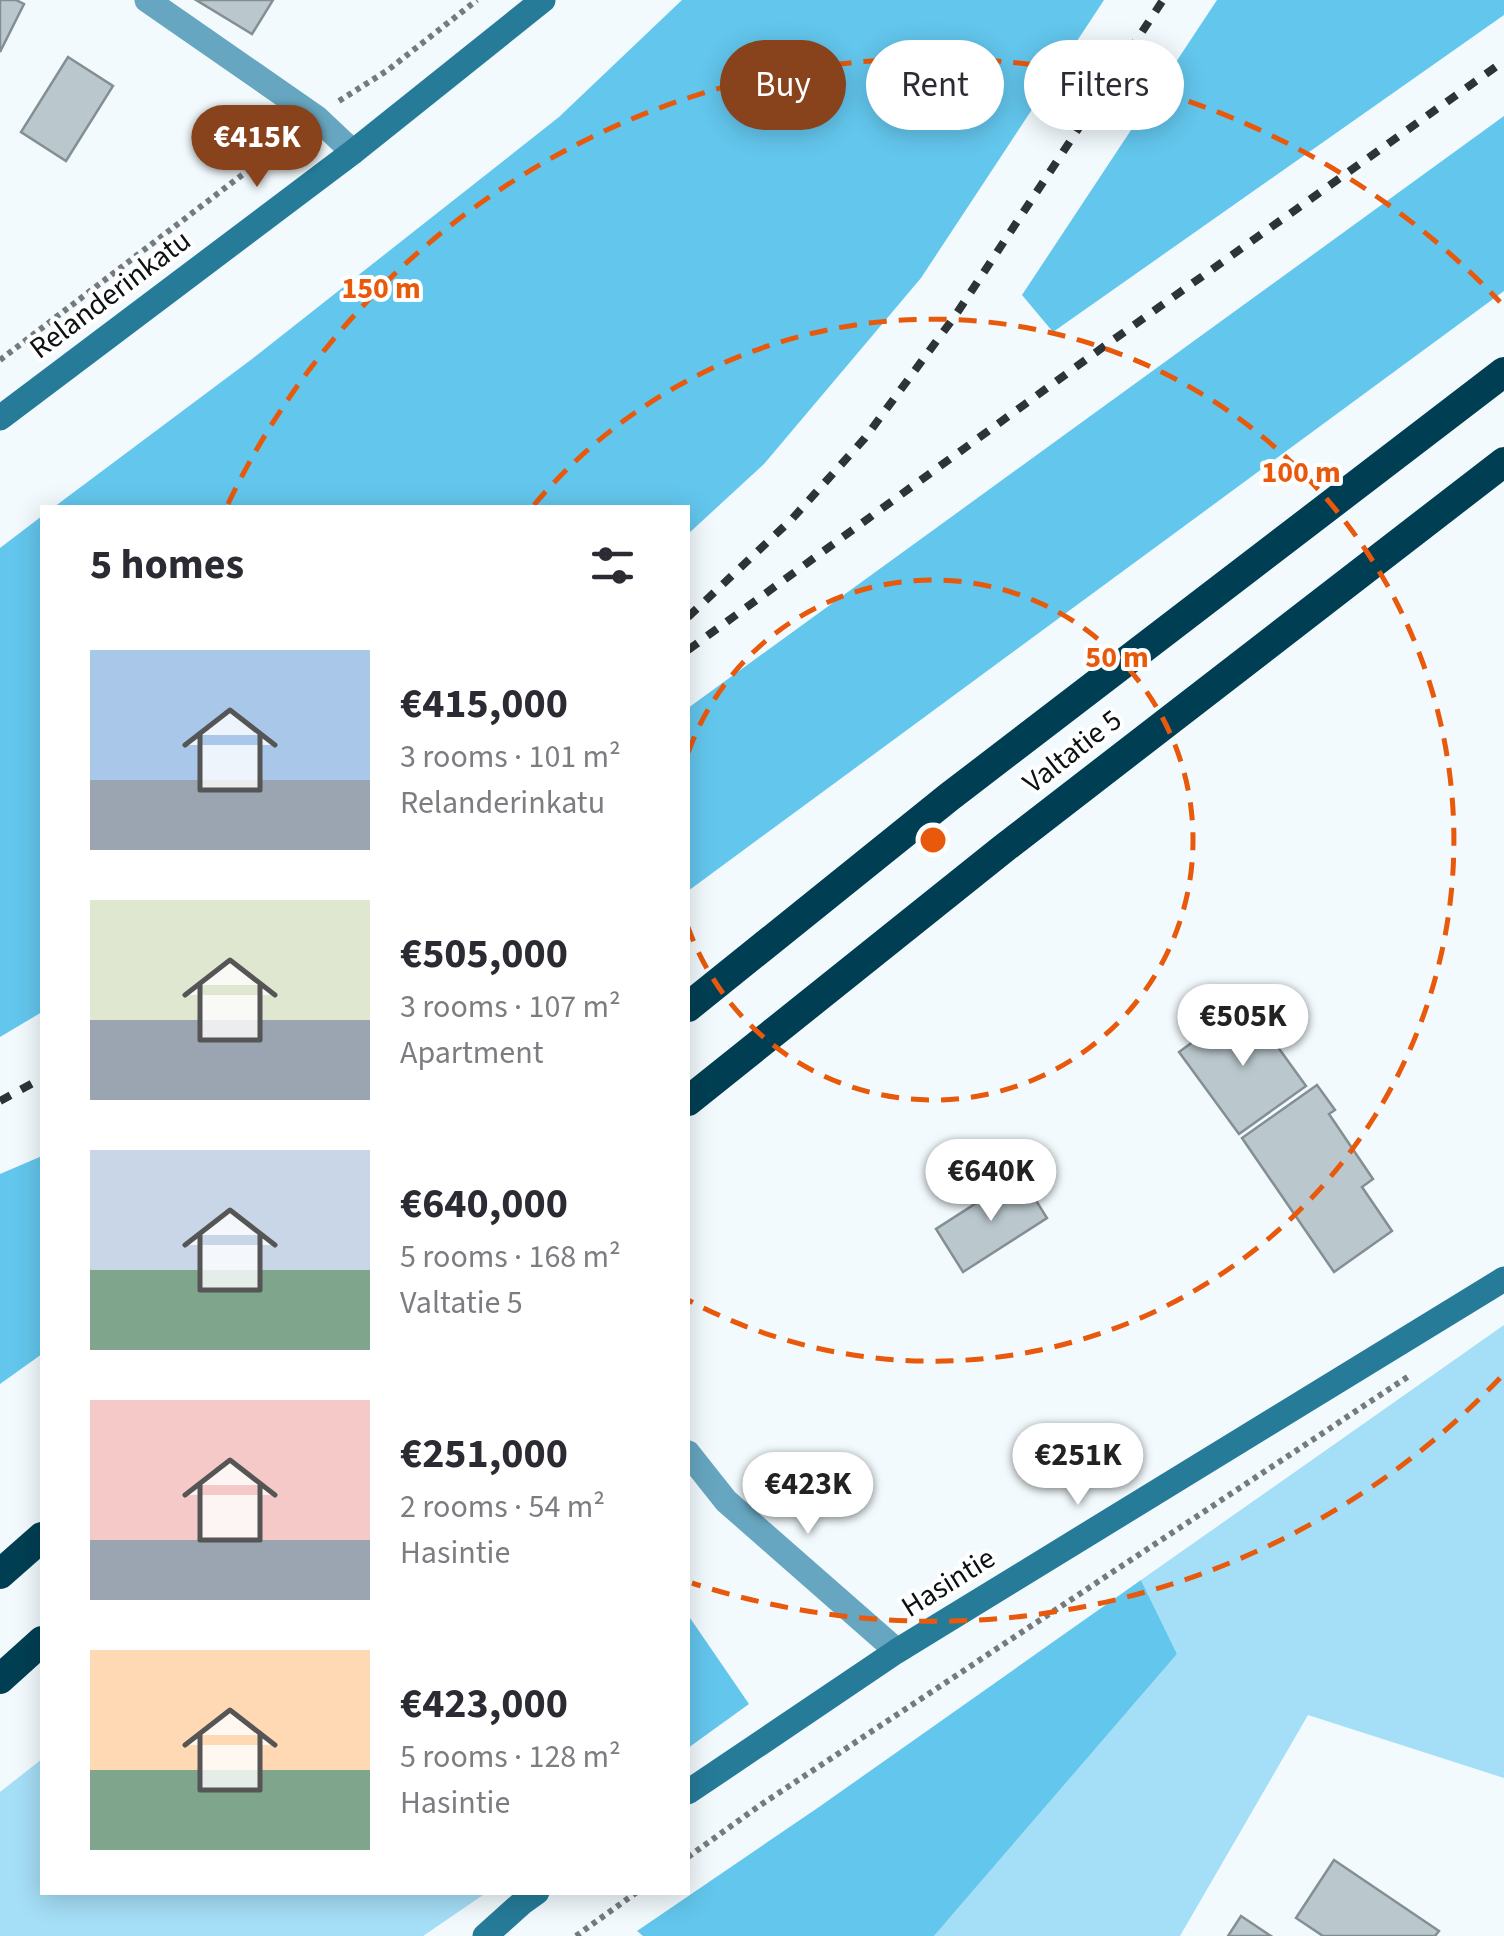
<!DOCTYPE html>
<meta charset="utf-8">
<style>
:root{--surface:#fff;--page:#f2f2f3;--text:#2b2b33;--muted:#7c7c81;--accent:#88421c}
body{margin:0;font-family:"Source Sans 3",sans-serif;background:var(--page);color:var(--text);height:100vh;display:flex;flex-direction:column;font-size:38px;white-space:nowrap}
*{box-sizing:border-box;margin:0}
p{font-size:32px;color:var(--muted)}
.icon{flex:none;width:55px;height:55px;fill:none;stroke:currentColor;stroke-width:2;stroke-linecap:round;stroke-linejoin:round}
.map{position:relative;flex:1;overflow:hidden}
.drawer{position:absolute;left:40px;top:505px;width:650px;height:1390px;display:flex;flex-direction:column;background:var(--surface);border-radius:0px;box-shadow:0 5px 25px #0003}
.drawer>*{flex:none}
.hud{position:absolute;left:720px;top:40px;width:632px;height:90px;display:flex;gap:20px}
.price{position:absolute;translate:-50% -85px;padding:0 22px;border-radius:35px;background:#fff;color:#222;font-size:32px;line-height:65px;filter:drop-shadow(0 2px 5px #0008)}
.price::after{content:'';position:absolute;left:50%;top:60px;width:30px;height:22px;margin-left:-15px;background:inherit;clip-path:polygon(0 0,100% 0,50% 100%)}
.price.selected{background:var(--accent);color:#fff}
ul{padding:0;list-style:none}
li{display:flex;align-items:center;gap:30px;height:250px;padding:0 50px}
li span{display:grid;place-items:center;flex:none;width:280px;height:200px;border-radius:0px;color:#555}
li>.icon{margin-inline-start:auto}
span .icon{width:120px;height:120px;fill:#fffc;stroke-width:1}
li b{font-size:42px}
h2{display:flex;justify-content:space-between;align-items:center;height:120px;padding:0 50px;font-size:42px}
.pill{padding:0 35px;border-radius:45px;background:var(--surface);box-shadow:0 5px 25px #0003;font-size:35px;line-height:90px}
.pill.selected{background:var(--accent);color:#fff}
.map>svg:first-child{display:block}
</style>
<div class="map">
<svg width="1504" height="1936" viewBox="0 0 1504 1936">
<rect width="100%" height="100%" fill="#f2fafd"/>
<path fill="#a5def7" d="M 1504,1325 L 1504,1778 L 1308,1715 L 1180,1936 L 934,1936 L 1177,1654 L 1141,1580 Z
M 42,1759 L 42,1892 L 486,1893 L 423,1936 L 0,1936 L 0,1792 Z"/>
<path fill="#63c6ed" d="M 682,0 L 1104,0 L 921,278 L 764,464 L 688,534 L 688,508 L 54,507 L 252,359 L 559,117 Z
M 1217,0 L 1504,0 L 1504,15 L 1053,332 L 1022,295 Z
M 1504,116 L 1504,291 L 688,891 L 688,708 Z
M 42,516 L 42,1012 L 0,1037 L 0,548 Z
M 42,1156 L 42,1354 L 0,1384 L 0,1174 Z
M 1141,1580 L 1177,1654 L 934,1936 L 643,1936 L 637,1931 L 819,1807 Z
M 688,1615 L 749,1704 L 688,1748 Z"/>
<path fill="#bac7cc" stroke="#838f94" stroke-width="2.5" d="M 0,0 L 16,0 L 24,4 L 0,52 Z
M 196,0 L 273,0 L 252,34 Z
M 68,57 L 113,86 L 66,161 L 21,132 Z
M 1246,1003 L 1306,1086 L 1239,1134 L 1179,1052 Z
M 1317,1085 L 1335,1110 L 1329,1114 L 1373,1179 L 1362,1187 L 1392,1231 L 1334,1272 L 1242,1138 Z
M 1020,1175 L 1047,1218 L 963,1272 L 936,1229 Z
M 1334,1860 L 1439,1931 L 1435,1936 L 1323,1936 L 1296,1918 Z
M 1241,1916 L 1271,1936 L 1228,1936 Z"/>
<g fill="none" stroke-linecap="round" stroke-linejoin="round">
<path stroke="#757b7d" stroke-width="6" stroke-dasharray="5 5" stroke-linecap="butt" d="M 339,101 L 388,70 L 477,0
M 0,360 L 293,136
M 688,1857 L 759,1806 L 1409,1376
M 576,1936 L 637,1892"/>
<path stroke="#67a6c0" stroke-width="25" d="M 147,0 L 317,118 L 353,152
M 688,1453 L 726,1501 L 897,1651"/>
<path stroke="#267b99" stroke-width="25" d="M 0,418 L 353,152 L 543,0
M 688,1792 L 897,1651 L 1504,1279
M 485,1936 L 523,1902 L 537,1892"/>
<path stroke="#003f53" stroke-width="30" d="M 688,1007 L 949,797 L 1504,372
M 688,1101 L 1003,849 L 1504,462
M 0,1574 L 42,1537
M 0,1679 L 42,1641"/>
<path stroke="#2e3435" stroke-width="8" stroke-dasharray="12 12" stroke-linecap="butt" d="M 688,617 L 792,519 L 865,438 L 955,316 L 1163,0
M 688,650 L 1106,345 L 1504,61
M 0,1101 L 42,1078"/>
</g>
<g fill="none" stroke="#e8590c" stroke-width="5" stroke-dasharray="18 12">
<path d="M688 753A260 260 0 1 1 688 927"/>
<path d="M534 505A521 521 0 1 1 688 1300"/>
<path d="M1500 1378A781 781 0 0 1 692 1583M228 504A781 781 0 0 1 1500 302"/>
</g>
<g text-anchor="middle" stroke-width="8" stroke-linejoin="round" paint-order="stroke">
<g font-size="30" fill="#0c1112" stroke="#fff">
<text transform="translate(110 294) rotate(-37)" y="10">Relanderinkatu</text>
<text transform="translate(1072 751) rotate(-38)" y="10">Valtatie 5</text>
<text transform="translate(948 1582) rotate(-32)" y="10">Hasintie</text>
</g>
</g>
<circle cx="933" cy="840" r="15" fill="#e8590c" stroke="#fff" stroke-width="5"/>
<g font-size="30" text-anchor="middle" font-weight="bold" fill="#e8590c" stroke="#fff" stroke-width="8" stroke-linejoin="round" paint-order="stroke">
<text x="381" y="298">150 m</text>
<text x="1301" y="482">100 m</text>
<text x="1117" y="667">50 m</text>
</g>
</svg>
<b class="price selected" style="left:257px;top:190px">€415K</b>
<b class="price" style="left:1243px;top:1069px">€505K</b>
<b class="price" style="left:991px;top:1224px">€640K</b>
<b class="price" style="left:1078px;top:1508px">€251K</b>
<b class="price" style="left:808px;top:1537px">€423K</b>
<div class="hud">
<a class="pill selected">Buy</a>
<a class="pill">Rent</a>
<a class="pill">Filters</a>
</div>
<section class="drawer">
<h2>5 homes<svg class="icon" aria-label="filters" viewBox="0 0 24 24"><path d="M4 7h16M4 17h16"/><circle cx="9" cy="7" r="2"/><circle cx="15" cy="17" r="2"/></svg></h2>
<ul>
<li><span style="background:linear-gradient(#a9c7e8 65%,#9aa5b1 0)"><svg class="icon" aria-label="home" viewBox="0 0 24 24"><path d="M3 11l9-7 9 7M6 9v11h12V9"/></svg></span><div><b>€415,000</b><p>3 rooms · 101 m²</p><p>Relanderinkatu</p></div></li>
<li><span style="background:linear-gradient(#dfe7d0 60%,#9aa5b1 0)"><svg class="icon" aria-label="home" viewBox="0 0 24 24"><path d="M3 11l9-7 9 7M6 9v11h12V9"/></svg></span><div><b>€505,000</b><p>3 rooms · 107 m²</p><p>Apartment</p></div></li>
<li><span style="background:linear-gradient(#c9d6e8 60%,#7fa58c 0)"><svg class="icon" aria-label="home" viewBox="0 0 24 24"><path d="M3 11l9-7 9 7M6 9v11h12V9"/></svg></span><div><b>€640,000</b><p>5 rooms · 168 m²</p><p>Valtatie 5</p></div></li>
<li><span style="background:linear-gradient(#f6c9c9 70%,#9aa5b1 0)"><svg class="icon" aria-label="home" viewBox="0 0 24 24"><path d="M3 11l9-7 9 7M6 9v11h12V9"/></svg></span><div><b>€251,000</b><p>2 rooms · 54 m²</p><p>Hasintie</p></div></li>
<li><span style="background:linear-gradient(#ffd9b3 60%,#7fa58c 0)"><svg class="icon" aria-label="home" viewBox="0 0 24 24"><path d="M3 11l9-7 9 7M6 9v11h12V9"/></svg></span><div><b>€423,000</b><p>5 rooms · 128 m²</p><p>Hasintie</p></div></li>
</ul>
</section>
</div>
